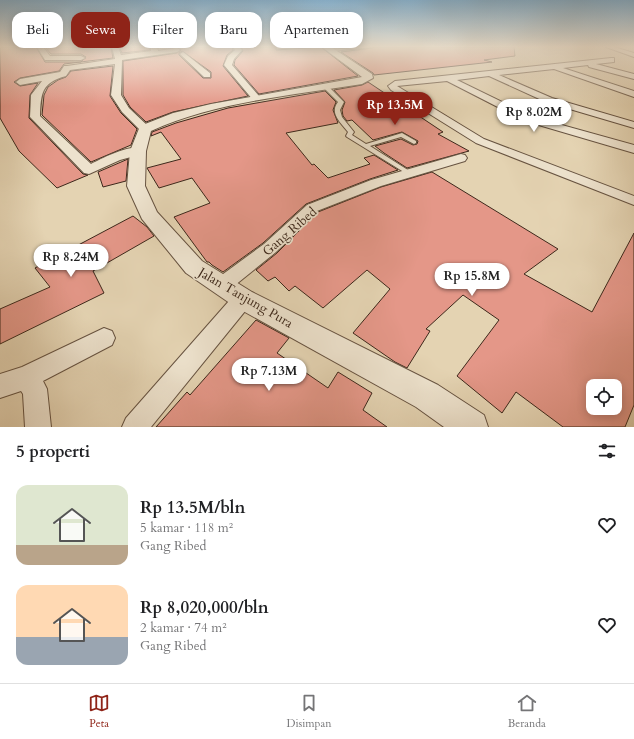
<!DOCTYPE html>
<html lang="id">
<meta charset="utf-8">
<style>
:root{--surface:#fff;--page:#f6f6f6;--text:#202124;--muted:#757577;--line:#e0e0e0;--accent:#8f2418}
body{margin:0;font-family:Cardo,serif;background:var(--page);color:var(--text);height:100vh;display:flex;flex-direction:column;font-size:15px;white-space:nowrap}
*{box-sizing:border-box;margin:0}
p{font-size:13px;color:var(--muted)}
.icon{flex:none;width:22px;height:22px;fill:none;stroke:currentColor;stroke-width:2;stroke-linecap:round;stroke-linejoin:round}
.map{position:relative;height:427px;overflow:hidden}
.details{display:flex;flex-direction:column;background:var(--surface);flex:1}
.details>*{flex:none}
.top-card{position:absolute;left:12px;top:12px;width:400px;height:36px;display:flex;gap:8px}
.buttons{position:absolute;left:586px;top:379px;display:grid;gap:8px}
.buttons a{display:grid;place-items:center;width:36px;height:36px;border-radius:8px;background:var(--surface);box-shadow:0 2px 10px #0003;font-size:20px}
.price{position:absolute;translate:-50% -34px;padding:0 9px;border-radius:14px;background:#fff;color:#222;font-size:13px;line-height:26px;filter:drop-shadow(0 1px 2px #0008)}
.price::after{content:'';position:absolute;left:50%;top:24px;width:12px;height:9px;margin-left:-6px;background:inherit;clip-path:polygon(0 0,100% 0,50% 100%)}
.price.active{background:var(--accent);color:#fff}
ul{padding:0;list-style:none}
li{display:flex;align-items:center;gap:12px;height:100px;padding:0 16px}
li span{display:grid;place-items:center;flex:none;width:112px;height:80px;border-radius:12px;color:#555}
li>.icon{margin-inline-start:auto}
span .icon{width:48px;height:48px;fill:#fffc;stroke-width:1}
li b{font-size:17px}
h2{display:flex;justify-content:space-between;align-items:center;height:48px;padding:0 16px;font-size:17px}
.pill{padding:0 14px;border-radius:12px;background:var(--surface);box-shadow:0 2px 10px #0003;font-size:14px;line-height:36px}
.pill.active{background:var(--accent);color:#fff}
.tab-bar{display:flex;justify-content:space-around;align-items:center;height:56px;border-top:1px solid var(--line);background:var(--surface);font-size:11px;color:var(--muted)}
.tab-bar a{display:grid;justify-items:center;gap:2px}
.tab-bar .active{color:var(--accent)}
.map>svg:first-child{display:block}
</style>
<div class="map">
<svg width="634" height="427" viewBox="0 0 634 427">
<rect width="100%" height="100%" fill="#e4d3b2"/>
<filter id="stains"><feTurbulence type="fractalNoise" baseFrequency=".005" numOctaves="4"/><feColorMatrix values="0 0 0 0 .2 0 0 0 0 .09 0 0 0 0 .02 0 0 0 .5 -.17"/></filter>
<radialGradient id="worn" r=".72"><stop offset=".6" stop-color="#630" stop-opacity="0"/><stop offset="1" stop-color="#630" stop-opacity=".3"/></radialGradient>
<path fill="#e49788" stroke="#3d281b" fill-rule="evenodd" d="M 0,47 L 36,47 L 45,62 L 81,62 L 86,57 L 81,54 L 51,54 L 45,47 L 111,47 L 113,58 L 64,64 L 59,71 L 20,78 L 14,82 L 20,86 L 38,83 L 30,95 L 29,118 L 83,174 L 88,175 L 57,188 L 19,151 L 0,118 Z
M 119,47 L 150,47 L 150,50 L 122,53 Z
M 177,47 L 232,47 L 233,50 L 227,55 L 223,66 L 248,96 L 173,112 L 146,122 L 130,107 L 123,95 L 123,61 L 177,53 L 181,50 ZM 182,51 L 211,72 L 211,78 L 203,78 L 179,55 L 179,53 Z
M 241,47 L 276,47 L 276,50 L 321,47 L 358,76 L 259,94 L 234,65 L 235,60 L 243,51 Z
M 374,47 L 514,47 L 515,56 L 484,60 L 492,62 L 374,75 L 373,73 L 341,52 L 372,48 Z
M 113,66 L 110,96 L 121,113 L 137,129 L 131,145 L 91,162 L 42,115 L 44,95 L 48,87 L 58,80 L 66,77 L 71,71 Z
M 368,82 L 443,132 L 438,134 L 469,151 L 407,168 L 384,153 L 375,146 L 401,139 L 413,145 L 417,144 L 418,141 L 402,132 L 373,140 L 352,120 L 347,121 L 343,116 L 342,110 L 345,102 L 334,90 L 362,85 Z
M 325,91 L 336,102 L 333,110 L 338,123 L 286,133 L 312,165 L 314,164 L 328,178 L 370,164 L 364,158 L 374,155 L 398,170 L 370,179 L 306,204 L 263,243 L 223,272 L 212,265 L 209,262 L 207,262 L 174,217 L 210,203 L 192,178 L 159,188 L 147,168 L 181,159 L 161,132 L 151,136 L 152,132 L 176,123 L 228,108 Z
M 128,159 L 126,181 L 103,187 L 98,172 Z
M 432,172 L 558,249 L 524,274 L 592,312 L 634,233 L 634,405 L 625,427 L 563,427 L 516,392 L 502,413 L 457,376 L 499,320 L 463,295 L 426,329 L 430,331 L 407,368 L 395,362 L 353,333 L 390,289 L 367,270 L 323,308 L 295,286 L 289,291 L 275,277 L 268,281 L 256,270 L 277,253 L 318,212 L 381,187 ZM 593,386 L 615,386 L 615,408 L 593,408 Z
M 133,216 L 147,227 L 154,236 L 93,271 L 104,293 L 0,344 L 0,309 L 50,287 L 35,268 Z
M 256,320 L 289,338 L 277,353 L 328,388 L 338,372 L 372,393 L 363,410 L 387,427 L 156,427 L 187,392 L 190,395 Z"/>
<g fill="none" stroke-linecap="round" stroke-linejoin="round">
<g stroke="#675341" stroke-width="2">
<path id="service" d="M 362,47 L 372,47 L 332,51 L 330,50 Z
M 324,86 L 328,86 L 344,102 L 340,110 L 342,117 L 354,132 L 352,135 L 366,144 L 402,133 L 416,141 L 416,143 L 414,144 L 401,137 L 370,146 L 411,172 L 412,173 L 411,174 L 407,174 L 347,137 L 346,136 L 348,132 C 341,123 329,113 338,102 L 324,88 Z"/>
</g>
<g stroke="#675341" stroke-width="2">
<path id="minor" d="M 37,47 L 43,47 L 50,56 L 81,56 L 85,58 L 81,60 L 45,60 Z
M 112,47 L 118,47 L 121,55 L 151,51 L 151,47 L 157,47 L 158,51 L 177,48 L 180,50 L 177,52 L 122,60 L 121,95 L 129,108 L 149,127 L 150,129 L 149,131 L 141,131 L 122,112 L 111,95 L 115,64 L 70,70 L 66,76 C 41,83 41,93 40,116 L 91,164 C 103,158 128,145 142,148 L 144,151 L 142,154 L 120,160 L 89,174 L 84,173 L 30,117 L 31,95 L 42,81 L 20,85 L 16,82 L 20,79 L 60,72 L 64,66 L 67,66 L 115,59 Z
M 233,47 L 239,47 L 242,50 L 234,59 L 232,65 L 259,96 L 261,98 L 259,100 L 253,100 L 224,65 L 228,56 L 235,50 Z
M 606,47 L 614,47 L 634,53 L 634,57 Z
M 183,52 L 210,73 L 210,77 L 204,77 L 181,55 L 180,54 Z
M 611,58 L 614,58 L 614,62 L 596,64 L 634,74 L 634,79 L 589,67 L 588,65 L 563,68 L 634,91 L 634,97 L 554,69 L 499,75 L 552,98 L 634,122 L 634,128 L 546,102 L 489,76 L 457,80 L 533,117 L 634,145 L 634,153 L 525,121 L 447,81 L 397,86 L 484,139 L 634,196 L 634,205 L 476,143 L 391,90 L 388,86 L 395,81 Z
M 461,154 L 465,155 L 467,158 L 465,161 L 381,186 L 317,211 L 276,252 L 229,290 L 222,292 L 215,290 L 213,285 L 215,280 L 264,244 L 307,205 L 371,180 Z
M 243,291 L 250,293 L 253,299 L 250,305 L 151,427 L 122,427 L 126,418 L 236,293 Z
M 104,328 L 112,331 L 115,338 L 112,345 L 43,381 L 47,389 L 51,427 L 25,427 L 23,394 L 21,391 L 0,398 L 0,374 L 22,367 Z"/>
</g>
<g stroke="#675341" stroke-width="2">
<path id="tertiary" d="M 322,47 L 331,47 L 372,74 L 373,78 L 362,84 C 294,95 214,102 151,131 L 146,151 L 145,186 L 157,212 L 202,261 L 252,292 L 438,385 L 484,415 L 488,427 L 444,427 L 416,407 L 234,306 L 186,273 L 142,219 L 127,186 L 130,151 L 140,126 L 173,113 L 211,104 L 362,77 Z"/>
</g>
<use href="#service" fill="#ede2cd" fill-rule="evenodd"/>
<use href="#minor" fill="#ede2cd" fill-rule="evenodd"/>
<use href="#tertiary" fill="#ede2cd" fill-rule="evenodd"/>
</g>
<linearGradient id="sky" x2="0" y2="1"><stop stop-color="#88b5d4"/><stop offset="0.44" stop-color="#f3ebdc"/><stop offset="1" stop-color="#f3ebdc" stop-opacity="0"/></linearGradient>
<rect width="634" height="106" fill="url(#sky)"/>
<g text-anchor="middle" stroke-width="3.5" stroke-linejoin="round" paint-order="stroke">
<g font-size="13" fill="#3d281b" stroke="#ede2cd">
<text transform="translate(289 231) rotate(-41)" y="5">Gang Ribed</text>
<text transform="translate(246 297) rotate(30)" y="5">Jalan Tanjung Pura</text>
</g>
</g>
<rect width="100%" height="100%" filter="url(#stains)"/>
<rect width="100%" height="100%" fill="url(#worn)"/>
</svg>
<div class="buttons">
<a><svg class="icon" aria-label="locate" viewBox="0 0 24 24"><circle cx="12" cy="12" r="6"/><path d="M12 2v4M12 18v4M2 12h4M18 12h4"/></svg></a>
</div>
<b class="price active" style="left:395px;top:126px">Rp 13.5M</b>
<b class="price" style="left:534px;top:133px">Rp 8.02M</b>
<b class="price" style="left:71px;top:278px">Rp 8.24M</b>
<b class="price" style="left:472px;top:297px">Rp 15.8M</b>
<b class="price" style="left:269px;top:392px">Rp 7.13M</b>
<div class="top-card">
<a class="pill">Beli</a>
<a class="pill active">Sewa</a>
<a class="pill">Filter</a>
<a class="pill">Baru</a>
<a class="pill">Apartemen</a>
</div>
</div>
<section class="details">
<h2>5 properti<svg class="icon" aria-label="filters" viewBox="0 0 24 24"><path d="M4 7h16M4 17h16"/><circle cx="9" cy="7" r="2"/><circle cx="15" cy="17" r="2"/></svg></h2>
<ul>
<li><span style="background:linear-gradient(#dfe7d0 75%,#b9a48a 0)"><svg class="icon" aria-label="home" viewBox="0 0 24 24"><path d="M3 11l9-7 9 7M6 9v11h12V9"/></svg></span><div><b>Rp 13.5M/bln</b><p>5 kamar · 118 m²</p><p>Gang Ribed</p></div><svg class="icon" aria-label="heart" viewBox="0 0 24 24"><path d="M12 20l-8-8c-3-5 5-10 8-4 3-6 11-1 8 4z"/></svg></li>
<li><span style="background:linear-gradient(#ffd9b3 65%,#9aa5b1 0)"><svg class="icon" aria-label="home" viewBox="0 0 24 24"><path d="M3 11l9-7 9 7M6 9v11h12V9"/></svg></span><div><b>Rp 8,020,000/bln</b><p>2 kamar · 74 m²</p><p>Gang Ribed</p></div><svg class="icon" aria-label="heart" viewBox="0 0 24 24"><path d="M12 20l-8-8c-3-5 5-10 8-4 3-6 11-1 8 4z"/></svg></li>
</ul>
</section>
<nav class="tab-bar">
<a class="active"><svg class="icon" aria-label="map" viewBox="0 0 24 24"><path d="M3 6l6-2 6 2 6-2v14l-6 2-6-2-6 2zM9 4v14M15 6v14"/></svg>Peta</a>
<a><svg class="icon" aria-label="saved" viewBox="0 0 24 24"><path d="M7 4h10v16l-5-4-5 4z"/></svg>Disimpan</a>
<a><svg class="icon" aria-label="home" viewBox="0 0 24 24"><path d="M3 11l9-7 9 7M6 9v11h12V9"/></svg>Beranda</a>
</nav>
